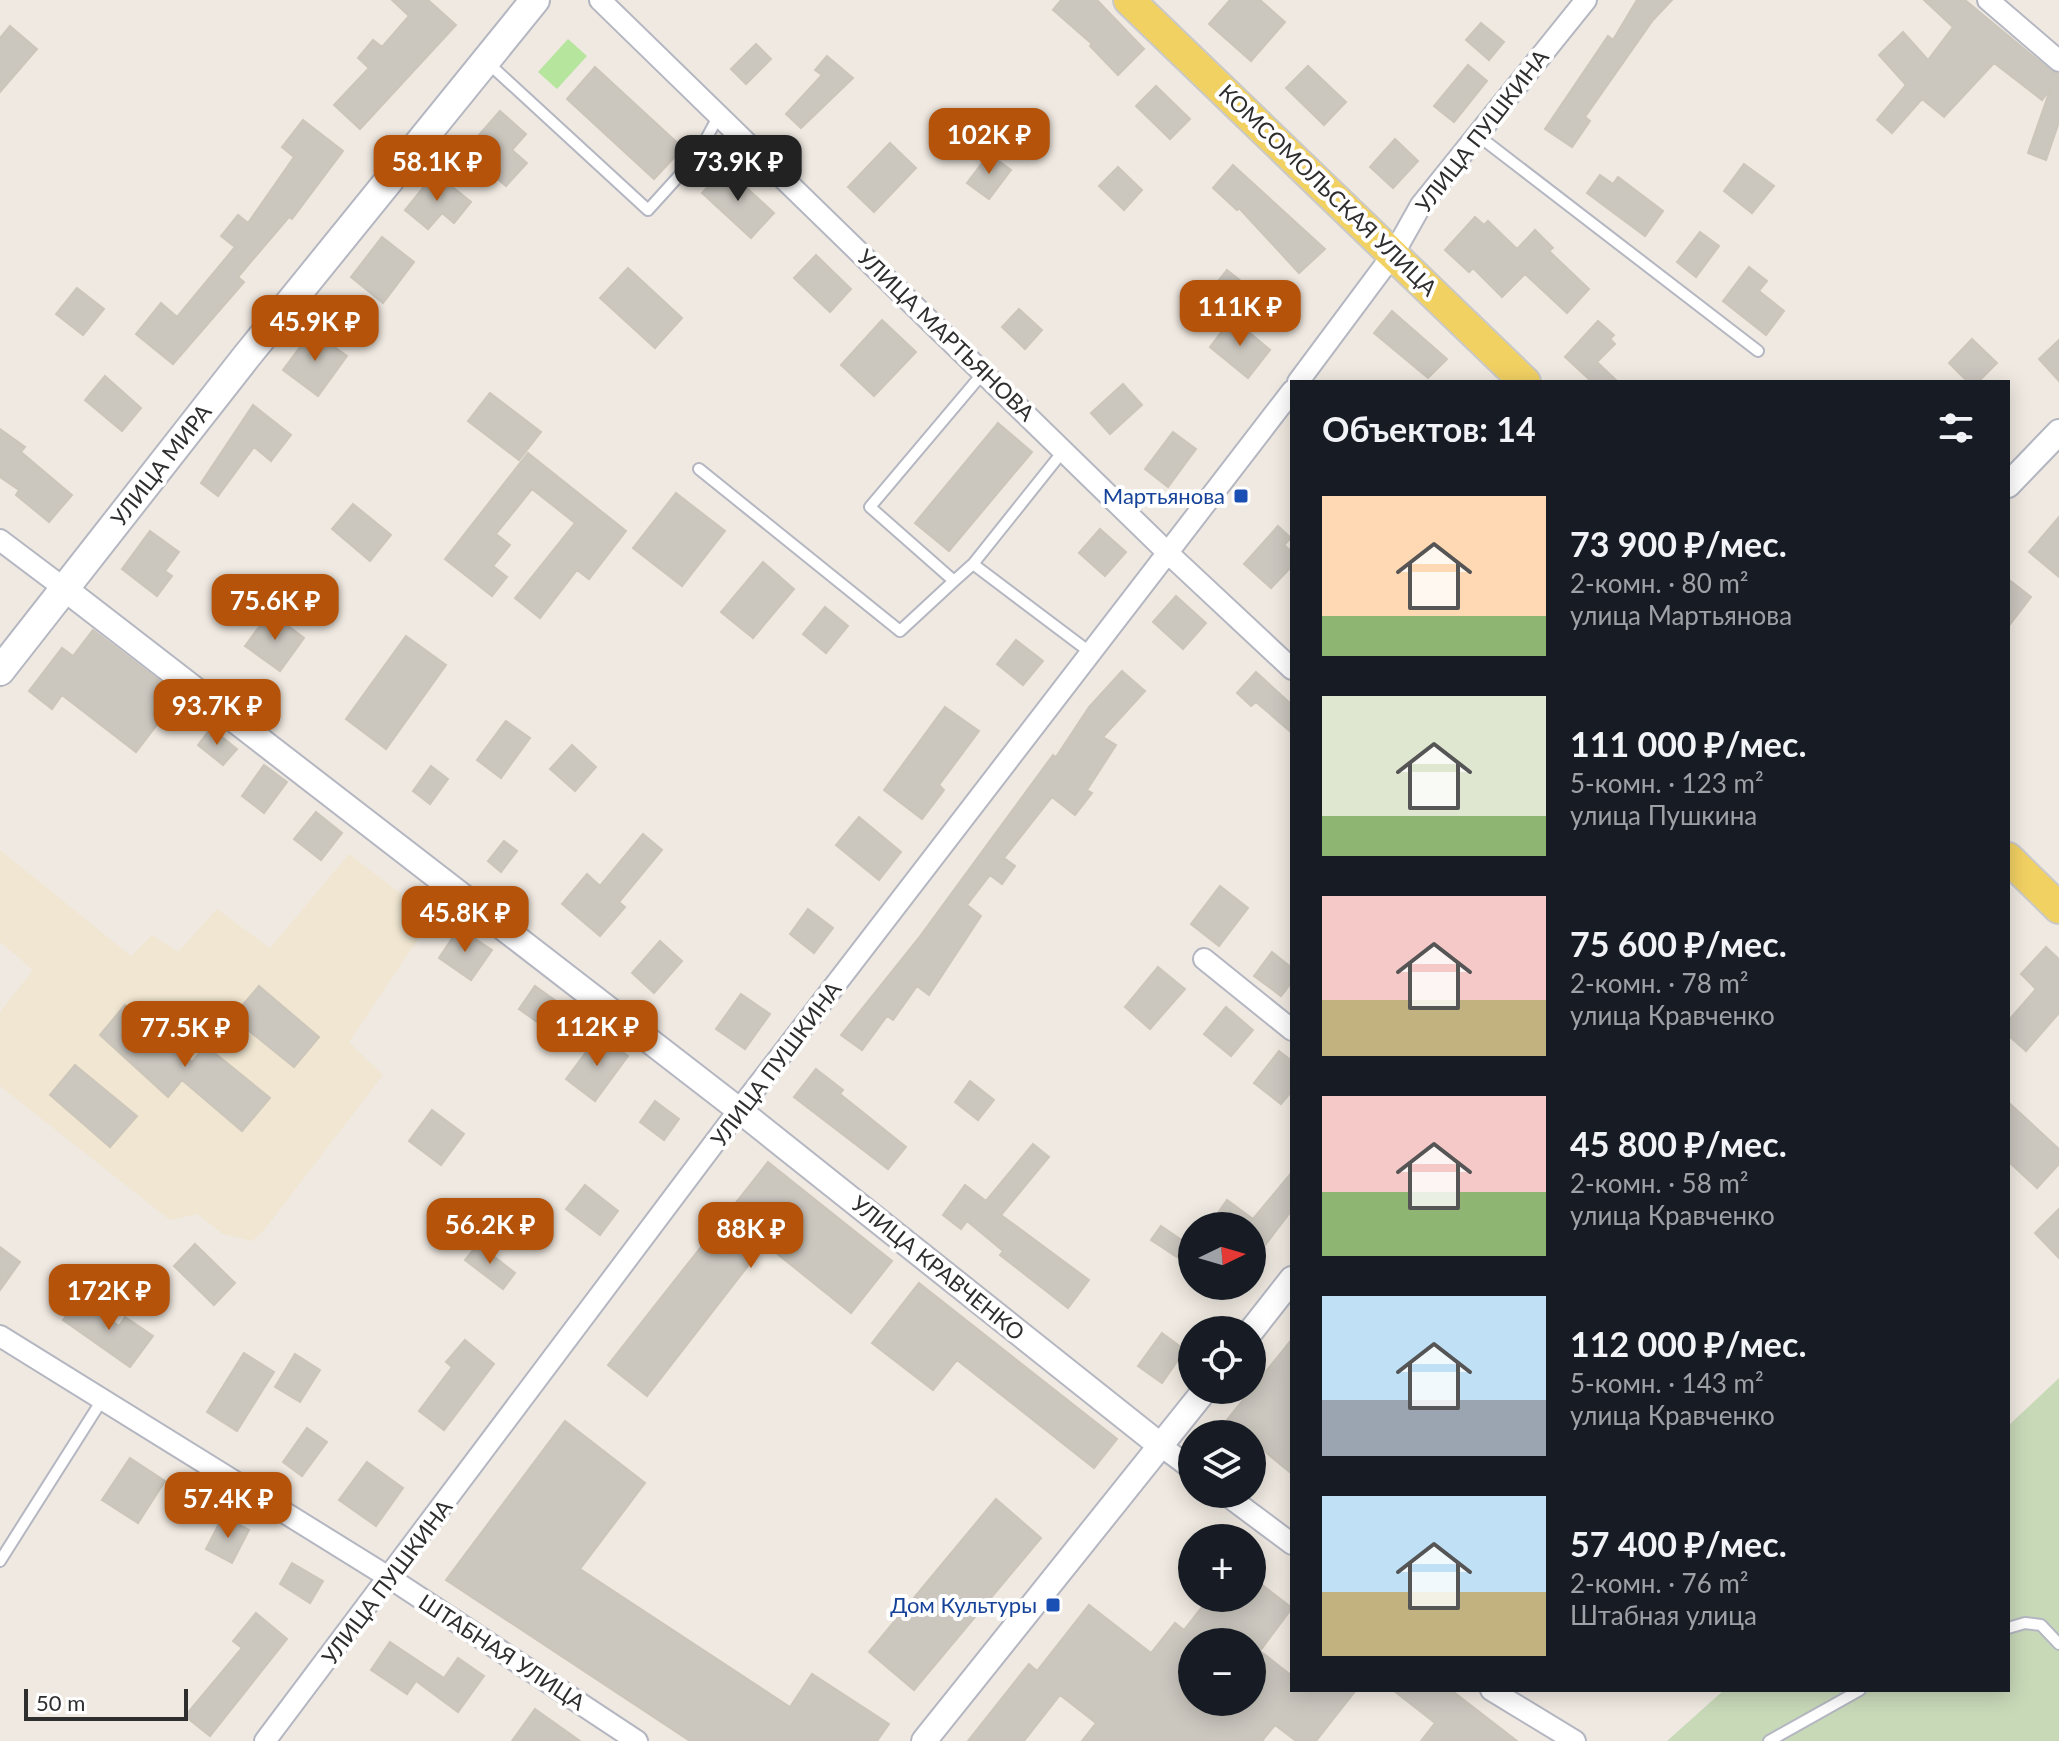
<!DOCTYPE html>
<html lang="ru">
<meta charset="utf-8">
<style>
:root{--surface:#171b24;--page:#242831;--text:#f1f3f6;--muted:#9ea1a6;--accent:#b45309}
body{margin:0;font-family:Lato,sans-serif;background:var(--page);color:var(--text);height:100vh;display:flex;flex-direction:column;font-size:30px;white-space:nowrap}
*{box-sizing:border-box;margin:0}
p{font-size:26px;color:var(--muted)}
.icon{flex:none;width:44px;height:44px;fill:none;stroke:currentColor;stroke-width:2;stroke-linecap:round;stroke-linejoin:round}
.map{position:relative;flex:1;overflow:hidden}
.details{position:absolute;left:1290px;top:380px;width:720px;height:1312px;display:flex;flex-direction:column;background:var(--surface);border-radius:0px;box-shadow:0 4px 20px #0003}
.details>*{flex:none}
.needle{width:52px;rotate:85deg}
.tools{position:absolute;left:1178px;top:1212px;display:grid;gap:16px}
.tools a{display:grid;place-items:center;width:88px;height:88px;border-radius:50%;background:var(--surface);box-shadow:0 4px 20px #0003;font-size:40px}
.scale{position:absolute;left:24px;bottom:20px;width:164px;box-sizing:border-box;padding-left:8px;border:4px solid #2e2e2e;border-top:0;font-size:22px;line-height:28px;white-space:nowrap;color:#2e2e2e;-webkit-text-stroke:6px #fff;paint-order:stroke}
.price{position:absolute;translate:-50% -68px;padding:0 18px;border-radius:16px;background:var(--accent);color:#fff;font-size:26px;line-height:52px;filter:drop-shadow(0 2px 4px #0008)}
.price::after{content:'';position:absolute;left:50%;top:48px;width:24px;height:18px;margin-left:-12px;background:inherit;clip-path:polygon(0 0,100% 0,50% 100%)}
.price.selected{background:#222;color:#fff}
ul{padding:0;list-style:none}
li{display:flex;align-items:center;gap:24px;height:200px;padding:0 32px}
li span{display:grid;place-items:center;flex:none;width:224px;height:160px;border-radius:0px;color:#555}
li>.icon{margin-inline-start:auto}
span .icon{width:96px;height:96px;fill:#fffc;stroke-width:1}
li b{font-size:34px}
h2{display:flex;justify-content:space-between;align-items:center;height:96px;padding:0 32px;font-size:34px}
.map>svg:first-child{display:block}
</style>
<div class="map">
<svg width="2059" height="1741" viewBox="0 0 2059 1741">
<rect width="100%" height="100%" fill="#efe9e1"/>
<path fill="#f0e6d1" d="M 0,850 L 131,956 L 152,935 L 178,952 L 217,909 L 270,948 L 349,854 L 432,918 L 349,1042 L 383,1075 L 264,1230 L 252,1241 L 223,1234 L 197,1214 L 170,1220 L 0,1086 L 0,1012 L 33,970 L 0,942 Z"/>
<path fill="#b6e59e" d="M 568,39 L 587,56 L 557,89 L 538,72 Z"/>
<path fill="#c8d9b8" d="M 2059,1378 L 2059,1741 L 1667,1741 L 1724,1690 L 2008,1690 L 2008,1426 Z"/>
<path fill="#cbc7bf" stroke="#cbc5ba" stroke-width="2" fill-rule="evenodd" d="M 392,0 L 428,0 L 456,25 L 360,129 L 334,105 L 369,68 L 358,58 L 373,40 L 382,47 L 409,16 Z
M 1061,0 L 1097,0 L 1144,49 L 1118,75 L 1090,46 L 1092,44 L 1053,10 Z
M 1230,0 L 1260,0 L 1285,22 L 1251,61 L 1209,24 Z
M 1637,0 L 1672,0 L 1653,20 L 1585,117 L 1590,121 L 1572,147 L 1545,129 L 1608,36 L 1613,40 Z
M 1924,0 L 1965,0 L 2051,71 L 2059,74 L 2059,122 L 2046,160 L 2028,153 L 2050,90 L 2042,100 L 1994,63 L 1944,117 L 1922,99 L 1892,133 L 1877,120 L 1906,85 L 1879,55 L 1903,32 L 1928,60 L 1953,27 Z
M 1481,23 L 1504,42 L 1489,60 L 1466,40 Z
M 10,26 L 37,49 L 0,92 L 0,38 Z
M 756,44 L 771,59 L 746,84 L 731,69 Z
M 827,56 L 853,78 L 801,128 L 786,114 L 822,75 L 815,70 Z
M 1468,65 L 1487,81 L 1454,122 L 1434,106 Z
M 1308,66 L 1346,102 L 1324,125 L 1286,88 Z
M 595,67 L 683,148 L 654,179 L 567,99 Z
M 1156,86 L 1190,119 L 1170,139 L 1136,106 Z
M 500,111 L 526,134 L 512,150 L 527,163 L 506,186 L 465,151 Z
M 303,120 L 343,151 L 292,219 L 289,217 L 238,277 L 244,282 L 173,364 L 136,334 L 161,303 L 177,317 L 235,247 L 221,236 L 238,215 L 248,223 L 294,157 L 282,147 Z
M 1395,139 L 1418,161 L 1393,188 L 1370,167 Z
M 890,143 L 916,168 L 874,212 L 848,187 Z
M 989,154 L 1011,170 L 989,199 L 967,183 Z
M 1744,164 L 1774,186 L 1752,213 L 1724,191 Z
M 1233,165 L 1325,249 L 1299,273 L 1239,208 L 1237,210 L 1213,188 Z
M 1118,167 L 1142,190 L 1124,210 L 1099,186 Z
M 725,168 L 774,213 L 751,238 L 702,193 Z
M 435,173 L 471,202 L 454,223 L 442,213 L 428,229 L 405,210 Z
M 1600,175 L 1613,184 L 1618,177 L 1663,211 L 1645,236 L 1587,193 Z
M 1475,217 L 1484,225 L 1488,221 L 1517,249 L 1535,230 L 1553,248 L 1549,251 L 1589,289 L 1567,313 L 1525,274 L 1502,297 L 1473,268 L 1469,272 L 1445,250 Z
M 1700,232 L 1719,246 L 1696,277 L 1677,262 Z
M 382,237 L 414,262 L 383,303 L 351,277 Z
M 816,255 L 851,289 L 830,312 L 794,278 Z
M 1749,267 L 1767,281 L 1759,291 L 1784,311 L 1766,335 L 1723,301 Z
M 628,268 L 682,318 L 655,348 L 600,298 Z
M 1227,270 L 1247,286 L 1228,310 L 1208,294 Z
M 77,288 L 104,309 L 83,335 L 56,314 Z
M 1019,309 L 1042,330 L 1025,349 L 1002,327 Z
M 1392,311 L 1447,359 L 1428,378 L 1374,333 Z
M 1232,318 L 1270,350 L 1248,378 L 1210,347 Z
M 882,320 L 916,352 L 874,396 L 841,365 Z
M 1598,321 L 1614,335 L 1610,339 L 1615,344 L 1597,362 L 1618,382 L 1592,382 L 1565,357 Z
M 312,331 L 347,356 L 318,396 L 283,370 Z
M 1972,339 L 1997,363 L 1978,382 L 1968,382 L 1949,363 Z
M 2059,340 L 2059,381 L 2039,359 Z
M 105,376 L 141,408 L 122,431 L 85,400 Z
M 1123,384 L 1142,405 L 1110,434 L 1091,413 Z
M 490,393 L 541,432 L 519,460 L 468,421 Z
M 253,405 L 291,435 L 271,461 L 254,447 L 218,496 L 201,483 Z
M 998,423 L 1032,452 L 949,551 L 915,523 Z
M 0,429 L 25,447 L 21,452 L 72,495 L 49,522 L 16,495 L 19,490 L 0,477 Z
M 1173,432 L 1196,449 L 1168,487 L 1145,469 Z
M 528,453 L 626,531 L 589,579 L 577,570 L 540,618 L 515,598 L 575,523 L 532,489 L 496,534 L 510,545 L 493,566 L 507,577 L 492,596 L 445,559 Z
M 676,493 L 725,531 L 682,586 L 633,548 Z
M 353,504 L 391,535 L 370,561 L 332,529 Z
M 2059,517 L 2059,577 L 2029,552 Z
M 1278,526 L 1291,538 L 1284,545 L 1292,552 L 1292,566 L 1271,588 L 1244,564 Z
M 1100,529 L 1126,552 L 1105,576 L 1079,553 Z
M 150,531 L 179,552 L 165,571 L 172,576 L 157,596 L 122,569 Z
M 763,562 L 794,589 L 753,638 L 721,612 Z
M 2008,579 L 2031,597 L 2008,627 Z
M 1176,596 L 1206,623 L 1183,649 L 1153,622 Z
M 825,607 L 848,626 L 826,653 L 803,634 Z
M 270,612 L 304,638 L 280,671 L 245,646 Z
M 93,630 L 179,696 L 136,752 L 62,695 L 52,709 L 29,691 L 62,648 L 73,656 Z
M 406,636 L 446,665 L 386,749 L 346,719 Z
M 1016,640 L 1043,661 L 1023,685 L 997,664 Z
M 1122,671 L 1145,691 L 1103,737 L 1116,745 L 1087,790 L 1092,793 L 1075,815 L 1052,797 L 1004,858 L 1015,866 L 1002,884 L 990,875 L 967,905 L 981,916 L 929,995 L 917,986 L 893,1020 L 887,1016 L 862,1050 L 841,1035 L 918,939 L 1053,755 L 1056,757 L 1089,707 Z
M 1256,672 L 1292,705 L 1292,733 L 1256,702 L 1251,706 L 1237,693 Z
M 945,707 L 979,731 L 939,785 L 944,790 L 922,819 L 884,790 Z
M 506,721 L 530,738 L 501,778 L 477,760 Z
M 211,728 L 237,749 L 223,765 L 198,745 Z
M 572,745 L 596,767 L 575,791 L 550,769 Z
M 264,765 L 287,782 L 264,813 L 242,796 Z
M 431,766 L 448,779 L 430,804 L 413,791 Z
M 316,812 L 342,833 L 321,860 L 294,839 Z
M 859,817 L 901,852 L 879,880 L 836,845 Z
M 643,834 L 662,850 L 619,902 L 625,907 L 600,936 L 562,904 L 587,874 L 600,886 Z
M 504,841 L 517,851 L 501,872 L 488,861 Z
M 1220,886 L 1248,908 L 1219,946 L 1191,924 Z
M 808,909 L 833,928 L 814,953 L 790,934 Z
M 459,928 L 492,950 L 471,980 L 439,958 Z
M 660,941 L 682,961 L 654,993 L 632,973 Z
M 2046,947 L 2059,959 L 2059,1013 L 2026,1051 L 2008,1035 L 2008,1021 L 2036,989 L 2021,974 Z
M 1272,952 L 1292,968 L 1292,982 L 1281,996 L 1254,976 Z
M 1158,967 L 1185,989 L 1150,1029 L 1125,1007 Z
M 259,986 L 319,1037 L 294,1067 L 232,1017 Z
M 535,986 L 556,1001 L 540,1024 L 519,1009 Z
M 741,994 L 770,1014 L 745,1049 L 716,1029 Z
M 125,1005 L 192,1062 L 206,1046 L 270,1098 L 242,1131 L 182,1080 L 168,1097 L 100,1035 Z
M 1226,1007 L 1253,1030 L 1231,1056 L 1204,1034 Z
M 599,1035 L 628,1056 L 595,1101 L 566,1079 Z
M 1279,1051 L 1292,1061 L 1292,1091 L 1281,1104 L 1254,1083 Z
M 75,1065 L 137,1116 L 110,1147 L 50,1095 Z
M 816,1069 L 843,1090 L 840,1094 L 906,1147 L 888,1169 L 794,1097 Z
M 970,1081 L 994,1100 L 978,1120 L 955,1102 Z
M 655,1101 L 679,1119 L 664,1140 L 640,1122 Z
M 2008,1102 L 2059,1149 L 2059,1164 L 2037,1188 L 2008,1161 Z
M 432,1110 L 464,1134 L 441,1165 L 409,1141 Z
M 1033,1144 L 1049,1157 L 1001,1215 L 1089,1280 L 1068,1308 L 1000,1255 L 1003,1251 L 967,1221 L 961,1229 L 943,1215 L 965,1185 L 986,1201 Z
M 768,1162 L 892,1261 L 851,1313 L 765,1244 L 647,1396 L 608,1365 Z
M 1292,1172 L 1292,1210 L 1252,1262 L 1252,1226 L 1209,1226 L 1227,1200 L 1253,1219 Z
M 585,1185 L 618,1211 L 600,1235 L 566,1209 Z
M 2059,1209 L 2059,1258 L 2035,1233 Z
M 1161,1226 L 1186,1243 L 1177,1257 L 1151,1240 Z
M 195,1244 L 235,1283 L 214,1305 L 174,1266 Z
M 478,1244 L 515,1273 L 503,1289 L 465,1260 Z
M 0,1247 L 20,1262 L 0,1290 Z
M 919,1283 L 1117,1439 L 1094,1468 L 957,1360 L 933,1390 L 872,1343 Z
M 80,1297 L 119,1326 L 125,1317 L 153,1336 L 130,1367 L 63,1320 Z
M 1162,1333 L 1185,1350 L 1162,1383 L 1138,1366 Z
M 1292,1339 L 1292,1474 L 1252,1441 L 1252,1434 L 1243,1434 L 1226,1421 Z
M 465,1340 L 494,1364 L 444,1430 L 419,1411 L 452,1367 L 446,1362 Z
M 244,1353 L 274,1372 L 237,1431 L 207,1412 Z
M 295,1354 L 320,1370 L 300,1402 L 275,1387 Z
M 565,1421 L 645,1483 L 580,1569 L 790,1707 L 812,1674 L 889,1724 L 877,1741 L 690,1741 L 446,1580 Z
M 307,1428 L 327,1442 L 302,1476 L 283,1462 Z
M 130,1458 L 165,1481 L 138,1523 L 102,1500 Z
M 367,1462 L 403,1488 L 376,1526 L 339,1500 Z
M 996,1499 L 1041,1538 L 914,1690 L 869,1652 Z
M 223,1516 L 249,1530 L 232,1563 L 206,1549 Z
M 292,1563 L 323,1581 L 310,1603 L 280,1584 Z
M 1252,1577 L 1292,1608 L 1260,1651 L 1292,1676 L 1292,1690 L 1356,1690 L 1316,1741 L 1296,1741 L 1275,1725 L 1262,1741 L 1082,1741 L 1096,1723 L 1060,1695 L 1024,1741 L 968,1741 L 1029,1664 L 1037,1671 L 1089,1605 L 1151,1653 L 1175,1623 L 1184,1630 L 1209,1598 L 1252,1598 ZM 1192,1642 L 1252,1642 L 1252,1702 L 1192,1702 Z
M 256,1613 L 287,1639 L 210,1736 L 185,1716 L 242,1648 L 233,1641 Z
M 390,1642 L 444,1678 L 458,1658 L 484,1676 L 458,1712 L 416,1681 L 407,1694 L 371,1670 Z
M 1393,1690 L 1451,1690 L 1517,1741 L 1421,1741 L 1435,1723 Z
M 535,1709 L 580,1741 L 512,1741 Z"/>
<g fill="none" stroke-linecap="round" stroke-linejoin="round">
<g stroke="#b4b7c1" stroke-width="14">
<path id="service" d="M 487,62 L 648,210 L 697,156 L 719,115
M 1476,134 L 1758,351
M 983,373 L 870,507 L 954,581 L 973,564 L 1064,450
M 699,469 L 900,631 L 954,581
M 973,564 L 1091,653
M 0,1561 L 102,1400
M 2008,1628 L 2025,1623 L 2041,1625 L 2059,1644
M 1769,1741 L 1860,1690"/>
</g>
<g stroke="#b4b7c1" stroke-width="24">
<path id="minor" d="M 600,0 L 1169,554 L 1292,669
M 1988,0 L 2059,61
M 1298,382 L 1394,253 L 1421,205 L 1586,0
M 0,540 L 65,589
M 1204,959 L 1292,1030
M 0,1336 L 390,1578 L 637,1741
M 1161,1446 L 1192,1469
M 1225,1494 L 1292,1544
M 1491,1690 L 1575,1741
M 265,1741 L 739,1110 L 1292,391"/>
</g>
<g stroke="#b4b7c1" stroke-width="28">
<path id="tertiary" d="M 2008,485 L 2059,432
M 65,589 L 739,1110 L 1161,1446
M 1252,1330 L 1292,1279
M 924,1741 L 1205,1390"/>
</g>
<g stroke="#b4b7c1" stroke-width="32">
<path id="secondary" d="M 0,671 L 246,357 L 535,0"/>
</g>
<g stroke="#c9c9c9" stroke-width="34">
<path id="primary" d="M 1129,0 L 1525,382
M 2008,858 L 2059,908"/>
</g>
<use href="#service" stroke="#fff" stroke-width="10"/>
<use href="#minor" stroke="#fff" stroke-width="20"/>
<use href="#tertiary" stroke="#fff" stroke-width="24"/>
<use href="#secondary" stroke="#fff" stroke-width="28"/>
<use href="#primary" stroke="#f2d163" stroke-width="30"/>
</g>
<g fill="#1a4fb4" stroke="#fff" stroke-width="3">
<rect x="1233" y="488" width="16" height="16" rx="4"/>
<rect x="1045" y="1597" width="16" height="16" rx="4"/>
</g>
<g text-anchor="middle" stroke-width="8" stroke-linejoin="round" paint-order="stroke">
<g font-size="22" fill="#2e2e2e" stroke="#fff">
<text transform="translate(1482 131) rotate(-52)" y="8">УЛИЦА ПУШКИНА</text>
<text transform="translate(1328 190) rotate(44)" y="8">КОМСОМОЛЬСКАЯ УЛИЦА</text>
<text transform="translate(946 335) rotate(44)" y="8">УЛИЦА МАРТЬЯНОВА</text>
<text transform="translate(161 465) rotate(-52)" y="8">УЛИЦА МИРА</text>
<text transform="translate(776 1064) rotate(-53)" y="8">УЛИЦА ПУШКИНА</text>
<text transform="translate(938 1268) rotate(39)" y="8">УЛИЦА КРАВЧЕНКО</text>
<text transform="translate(387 1582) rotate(-53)" y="8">УЛИЦА ПУШКИНА</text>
<text transform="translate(502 1652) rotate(33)" y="8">ШТАБНАЯ УЛИЦА</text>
</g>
<g font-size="22" fill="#164399" stroke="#fff" text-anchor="end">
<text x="1225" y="504">Мартьянова</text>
<text x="1037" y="1613">Дом Культуры</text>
</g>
</g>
</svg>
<div class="tools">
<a><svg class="needle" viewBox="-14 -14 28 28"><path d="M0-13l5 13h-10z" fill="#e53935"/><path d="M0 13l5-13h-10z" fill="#9ea1a6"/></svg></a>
<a><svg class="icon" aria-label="locate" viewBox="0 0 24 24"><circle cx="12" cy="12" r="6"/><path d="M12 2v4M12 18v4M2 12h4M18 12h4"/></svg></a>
<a><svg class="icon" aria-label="layers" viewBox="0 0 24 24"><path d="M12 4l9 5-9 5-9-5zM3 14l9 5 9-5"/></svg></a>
<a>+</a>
<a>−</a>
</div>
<div class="scale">50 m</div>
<b class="price" style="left:989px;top:176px">102K ₽</b>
<b class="price" style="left:437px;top:203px">58.1K ₽</b>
<b class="price selected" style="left:738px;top:203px">73.9K ₽</b>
<b class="price" style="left:1240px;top:348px">111K ₽</b>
<b class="price" style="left:315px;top:363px">45.9K ₽</b>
<b class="price" style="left:275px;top:642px">75.6K ₽</b>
<b class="price" style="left:217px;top:747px">93.7K ₽</b>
<b class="price" style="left:465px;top:954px">45.8K ₽</b>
<b class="price" style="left:597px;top:1068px">112K ₽</b>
<b class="price" style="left:185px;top:1069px">77.5K ₽</b>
<b class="price" style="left:490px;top:1266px">56.2K ₽</b>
<b class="price" style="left:751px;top:1270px">88K ₽</b>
<b class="price" style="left:109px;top:1332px">172K ₽</b>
<b class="price" style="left:228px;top:1540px">57.4K ₽</b>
<section class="details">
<h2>Объектов: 14<svg class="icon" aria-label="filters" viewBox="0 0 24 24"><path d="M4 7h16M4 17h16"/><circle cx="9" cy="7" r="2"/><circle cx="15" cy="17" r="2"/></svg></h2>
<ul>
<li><span style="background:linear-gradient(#ffd9b3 75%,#8fb573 0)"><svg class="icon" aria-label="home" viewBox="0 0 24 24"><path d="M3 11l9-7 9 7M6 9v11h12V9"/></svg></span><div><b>73 900 ₽/мес.</b><p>2-комн. · 80 m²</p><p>улица Мартьянова</p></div></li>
<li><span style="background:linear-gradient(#dfe7d0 75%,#8fb573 0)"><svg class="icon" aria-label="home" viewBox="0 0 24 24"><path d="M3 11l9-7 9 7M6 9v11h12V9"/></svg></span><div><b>111 000 ₽/мес.</b><p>5-комн. · 123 m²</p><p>улица Пушкина</p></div></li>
<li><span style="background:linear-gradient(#f6c9c9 65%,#c2b280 0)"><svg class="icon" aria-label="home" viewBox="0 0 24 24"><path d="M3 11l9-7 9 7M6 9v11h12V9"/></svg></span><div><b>75 600 ₽/мес.</b><p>2-комн. · 78 m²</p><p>улица Кравченко</p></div></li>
<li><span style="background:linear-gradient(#f6c9c9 60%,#8fb573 0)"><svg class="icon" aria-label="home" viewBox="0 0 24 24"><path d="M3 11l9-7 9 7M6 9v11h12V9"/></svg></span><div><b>45 800 ₽/мес.</b><p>2-комн. · 58 m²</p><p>улица Кравченко</p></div></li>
<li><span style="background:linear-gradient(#bfe0f5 65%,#9aa5b1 0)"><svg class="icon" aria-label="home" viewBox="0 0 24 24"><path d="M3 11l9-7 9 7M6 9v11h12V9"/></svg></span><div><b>112 000 ₽/мес.</b><p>5-комн. · 143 m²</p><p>улица Кравченко</p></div></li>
<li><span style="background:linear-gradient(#bfe0f5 60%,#c2b280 0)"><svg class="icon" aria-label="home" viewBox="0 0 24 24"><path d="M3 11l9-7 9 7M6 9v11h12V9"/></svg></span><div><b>57 400 ₽/мес.</b><p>2-комн. · 76 m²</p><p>Штабная улица</p></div></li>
</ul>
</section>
</div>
